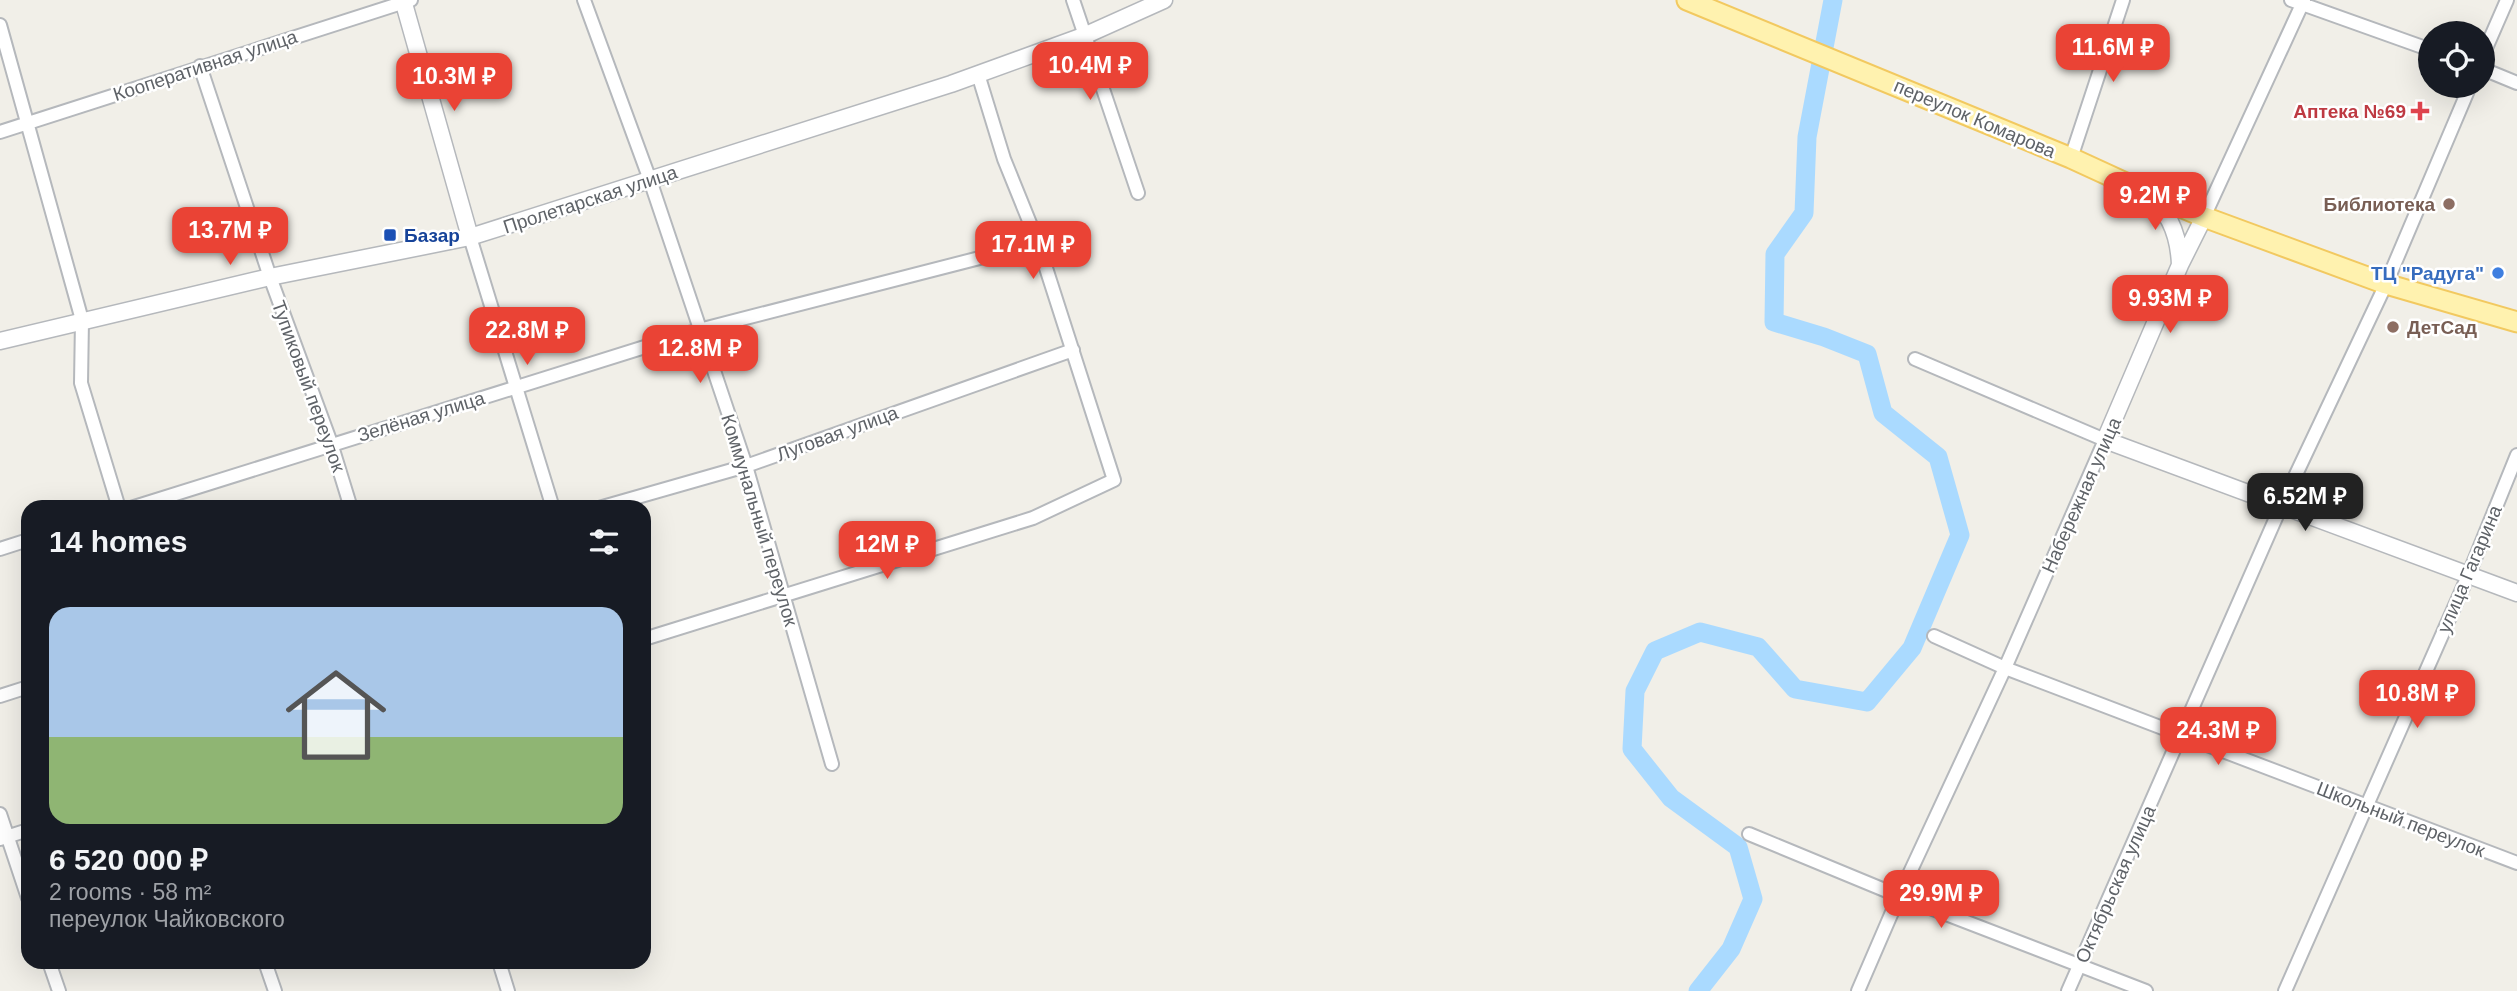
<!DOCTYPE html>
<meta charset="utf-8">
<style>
:root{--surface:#171b24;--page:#242831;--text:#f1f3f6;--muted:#9ea1a6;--line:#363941;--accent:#ea4335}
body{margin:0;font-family:Arial,sans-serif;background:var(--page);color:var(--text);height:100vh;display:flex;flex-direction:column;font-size:26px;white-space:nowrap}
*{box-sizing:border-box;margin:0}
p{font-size:23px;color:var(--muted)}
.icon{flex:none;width:38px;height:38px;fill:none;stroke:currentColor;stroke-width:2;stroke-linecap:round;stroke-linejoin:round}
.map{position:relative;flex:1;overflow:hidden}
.side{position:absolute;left:21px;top:500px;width:630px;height:469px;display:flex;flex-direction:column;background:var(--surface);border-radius:21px;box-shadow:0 7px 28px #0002}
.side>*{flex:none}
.fabs{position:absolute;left:2418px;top:21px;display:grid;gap:14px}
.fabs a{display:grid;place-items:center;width:77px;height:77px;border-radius:50%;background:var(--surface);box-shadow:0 7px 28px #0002;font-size:35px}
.price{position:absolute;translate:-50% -60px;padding:0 16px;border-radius:14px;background:var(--accent);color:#fff;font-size:23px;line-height:46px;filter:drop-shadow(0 2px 4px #0008)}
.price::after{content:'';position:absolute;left:50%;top:42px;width:21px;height:16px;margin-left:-10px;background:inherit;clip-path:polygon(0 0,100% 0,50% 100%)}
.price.on{background:#222;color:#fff}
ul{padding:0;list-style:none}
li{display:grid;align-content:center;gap:14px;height:371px;padding:0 28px}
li+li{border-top:2px solid var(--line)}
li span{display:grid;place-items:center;height:217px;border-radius:21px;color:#555}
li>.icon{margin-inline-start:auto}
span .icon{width:126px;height:126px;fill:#fffc;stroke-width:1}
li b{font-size:30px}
h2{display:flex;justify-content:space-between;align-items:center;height:84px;padding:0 28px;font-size:30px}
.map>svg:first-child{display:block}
</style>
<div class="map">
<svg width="2517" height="991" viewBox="0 0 2517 991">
<rect width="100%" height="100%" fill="#f1efe8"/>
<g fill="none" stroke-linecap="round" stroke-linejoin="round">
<path stroke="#aadaff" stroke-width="19" d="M 1698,991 L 1731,949 L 1753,899 L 1738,847 L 1671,798 L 1632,749 L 1635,691 L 1655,651 L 1700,632 L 1758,647 L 1795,689 L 1867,702 L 1912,648 L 1960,535 L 1938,457 L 1883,413 L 1867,354 L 1824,337 L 1774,322 L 1775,254 L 1804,213 L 1807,137 L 1833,0"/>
<g stroke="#b5b8bc" stroke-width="16">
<path id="minor" d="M 584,0 L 650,180 L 746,466 L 832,764
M 1073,0 L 1138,193
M 2291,0 L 2431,50
M 0,25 L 82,320 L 81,383 L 119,508
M 2483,55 L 2507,0
M 200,66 L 270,277 L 331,443 L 351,508
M 2483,69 L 2517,83
M 0,132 L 411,0
M 2071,158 L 2123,0
M 2204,217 L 2304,0
M 470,237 L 553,508
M 131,508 L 699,330 L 1038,243
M 599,508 L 746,466 L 1073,350
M 0,549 L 28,540
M 1934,636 L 2005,668 L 2517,863
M 644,639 L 1033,518 L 1114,480 L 1038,243 L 1004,159 L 978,74
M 0,696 L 28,687
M 0,814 L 28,898
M 1749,834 L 1899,896 L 2146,991
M 0,839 L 28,830
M 49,962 L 59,991
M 265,962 L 275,991
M 499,962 L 508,991
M 1858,991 L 1899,896 L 2005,668 L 2105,440 L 1915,359
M 2068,991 L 2282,504 L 2386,284 L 2470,86
M 2285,991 L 2468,576 L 2517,455"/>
</g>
<g stroke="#b5b8bc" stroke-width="19">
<path id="tertiary" d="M 403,0 L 470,237
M 2149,196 C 2171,213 2179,238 2180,265
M 2204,217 L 2180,265 L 2105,440 L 2517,593
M 0,341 L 270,277 L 470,237 L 951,84 L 1086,35 L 1164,0"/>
</g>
<g stroke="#f2c960" stroke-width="23">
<path id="primary" d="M 1687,0 L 2071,158 L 2145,192 L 2204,217 L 2386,284 L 2517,322"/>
</g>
<use href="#minor" stroke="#fff" stroke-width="12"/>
<use href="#tertiary" stroke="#fff" stroke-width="16"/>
<use href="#primary" stroke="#fff2af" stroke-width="19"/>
</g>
<path fill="#e0444e" stroke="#fff" stroke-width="2.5" d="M2416.5 100.5h7v7h7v7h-7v7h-7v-7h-7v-7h7z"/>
<g fill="#8d6e63" stroke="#fff" stroke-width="2.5">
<circle cx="2449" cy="204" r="7"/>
<circle cx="2393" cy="327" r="7"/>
</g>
<rect fill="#1a4fb4" stroke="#fff" stroke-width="2.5" x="383" y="228" width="14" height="14" rx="3.5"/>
<circle fill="#3f7fe0" stroke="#fff" stroke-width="2.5" cx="2498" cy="273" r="7"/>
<g text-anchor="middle" stroke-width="5" stroke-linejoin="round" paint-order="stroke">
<g font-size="19" fill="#5f6368" stroke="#fff">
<text transform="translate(205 65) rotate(-18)" y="7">Кооперативная улица</text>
<text transform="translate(1975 118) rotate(23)" y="7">переулок Комарова</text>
<text transform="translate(590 199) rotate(-18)" y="7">Пролетарская улица</text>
<text transform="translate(309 386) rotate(70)" y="7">Тупиковый переулок</text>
<text transform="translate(421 416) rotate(-17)" y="7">Зелёная улица</text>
<text transform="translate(837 433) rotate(-20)" y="7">Луговая улица</text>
<text transform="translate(2081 495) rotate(-66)" y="7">Набережная улица</text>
<text transform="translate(760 520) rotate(73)" y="7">Коммунальный переулок</text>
<text transform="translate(2469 569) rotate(-67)" y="7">улица Гагарина</text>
<text transform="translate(2401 819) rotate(21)" y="7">Школьный переулок</text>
<text transform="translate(2115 884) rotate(-66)" y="7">Октябрьская улица</text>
</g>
<g font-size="19" font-weight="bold" fill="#be3a42" stroke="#fff" text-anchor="end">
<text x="2406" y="118">Аптека №69</text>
</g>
<g font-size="19" font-weight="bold" fill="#785e54" stroke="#fff" text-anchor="end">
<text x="2435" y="211">Библиотека</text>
<text x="2407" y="334" text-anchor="start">ДетСад</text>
</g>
<g font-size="19" font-weight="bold" fill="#164399" stroke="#fff" text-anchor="start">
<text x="404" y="242">Базар</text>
</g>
<g font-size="19" font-weight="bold" fill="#366cbe" stroke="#fff" text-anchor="end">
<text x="2484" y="280">ТЦ "Радуга"</text>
</g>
</g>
</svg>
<div class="fabs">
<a><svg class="icon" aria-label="locate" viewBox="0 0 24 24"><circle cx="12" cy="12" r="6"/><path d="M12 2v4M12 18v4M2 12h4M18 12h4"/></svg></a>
</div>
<b class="price" style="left:2113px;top:84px">11.6M ₽</b>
<b class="price" style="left:1090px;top:102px">10.4M ₽</b>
<b class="price" style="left:454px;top:113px">10.3M ₽</b>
<b class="price" style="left:2155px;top:232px">9.2M ₽</b>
<b class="price" style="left:230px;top:267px">13.7M ₽</b>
<b class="price" style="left:1033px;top:281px">17.1M ₽</b>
<b class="price" style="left:2170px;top:335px">9.93M ₽</b>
<b class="price" style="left:527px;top:367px">22.8M ₽</b>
<b class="price" style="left:700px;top:385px">12.8M ₽</b>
<b class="price on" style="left:2305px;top:533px">6.52M ₽</b>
<b class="price" style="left:887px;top:581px">12M ₽</b>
<b class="price" style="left:2417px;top:730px">10.8M ₽</b>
<b class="price" style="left:2218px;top:767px">24.3M ₽</b>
<b class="price" style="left:1941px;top:930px">29.9M ₽</b>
<section class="side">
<h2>14 homes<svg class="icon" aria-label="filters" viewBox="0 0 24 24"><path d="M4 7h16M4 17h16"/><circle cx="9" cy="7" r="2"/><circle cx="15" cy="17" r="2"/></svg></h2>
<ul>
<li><span style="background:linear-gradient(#a9c7e8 60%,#8fb573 0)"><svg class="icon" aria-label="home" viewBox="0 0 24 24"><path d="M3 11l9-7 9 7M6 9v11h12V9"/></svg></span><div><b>6 520 000 ₽</b><p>2 rooms · 58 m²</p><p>переулок Чайковского</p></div></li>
</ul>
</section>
</div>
